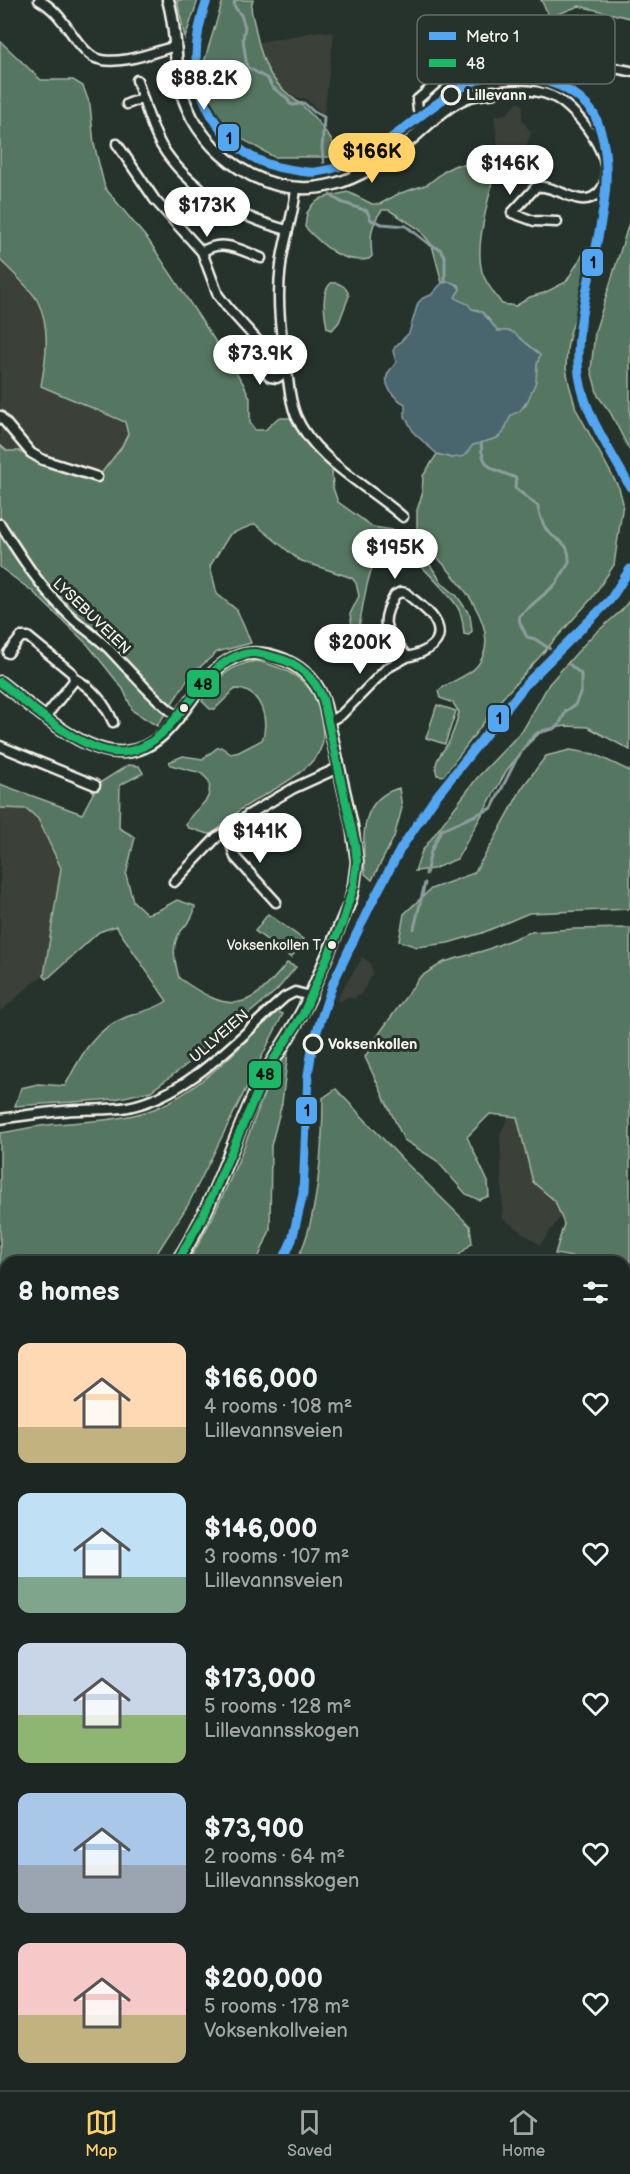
<!DOCTYPE html>
<meta charset="utf-8">
<style>
:root{--surface:#1c2622;--page:#252e2a;--text:#f1f3f6;--muted:#a0a5a5;--line:#3a4340;--accent:#ffd166}
body{margin:0;font-family:"Balsamiq Sans",sans-serif;background:var(--page);color:var(--text);height:100vh;display:flex;flex-direction:column;font-size:22px;white-space:nowrap}
*{box-sizing:border-box;margin:0}
p{font-size:20px;color:var(--muted)}
.icon{flex:none;width:33px;height:33px;fill:none;stroke:currentColor;stroke-width:2;stroke-linecap:round;stroke-linejoin:round}
.map{position:relative;flex:1;overflow:hidden}
.panel{position:absolute;left:0px;top:1256px;width:630px;height:836px;display:flex;flex-direction:column;background:var(--surface);border-radius:18px 18px 0 0;box-shadow:0 2px 4px #0004,0 0 0 2px var(--line)}
.panel>*{flex:none}
.price{position:absolute;translate:-50% -51px;padding:0 14px;border-radius:21px;background:#fff;color:#222;font-size:20px;line-height:39px;filter:drop-shadow(0 2px 3px #0008)}
.price::after{content:'';position:absolute;left:50%;top:36px;width:18px;height:14px;margin-left:-9px;background:inherit;clip-path:polygon(0 0,100% 0,50% 100%)}
.price.on{background:var(--accent);color:#111}
ul{padding:0;list-style:none}
li{display:flex;align-items:center;gap:18px;height:150px;padding:0 18px}
li span{display:grid;place-items:center;flex:none;width:168px;height:120px;border-radius:12px;color:#555}
li>.icon{margin-inline-start:auto}
span .icon{width:72px;height:72px;fill:#fffc;stroke-width:1}
li b{font-size:26px}
h2{display:flex;justify-content:space-between;align-items:center;height:72px;padding:0 18px;font-size:26px}
.dock{display:flex;justify-content:space-around;align-items:center;height:84px;border-top:2px solid var(--line);background:var(--surface);font-size:16px;color:var(--muted)}
.dock a{display:grid;justify-items:center;gap:3px}
.dock .on{color:var(--accent)}
.map>svg:first-child{display:block}
</style>
<div class="map">
<svg width="630" height="2090" viewBox="0 0 630 2090">
<rect width="100%" height="100%" fill="#26332d"/>
<filter id="ink" filterUnits="userSpaceOnUse"><feTurbulence type="fractalNoise" baseFrequency=".0167" numOctaves="2"/><feDisplacementMap in="SourceGraphic" scale="12" xChannelSelector="R" yChannelSelector="G"/><feConvolveMatrix kernelMatrix="1 2 1 2 8 2 1 2 1" color-interpolation-filters="sRGB"/></filter>
<g filter="url(#ink)">
<path fill="#3a4038" d="M 320,31 L 334,33 L 324,115 L 305,98 L 297,98 L 279,86 L 254,43 Z
M 517,102 L 523,105 L 522,120 L 531,132 L 521,162 L 500,161 L 494,116 L 507,114 Z
M 0,260 L 38,301 L 46,328 L 46,357 L 42,386 L 125,423 L 128,434 L 121,448 L 96,480 L 42,465 L 19,451 L 7,451 L 0,445 Z
M 0,808 L 27,809 L 38,820 L 61,868 L 44,976 L 36,980 L 0,1012 Z
M 361,956 L 370,963 L 373,973 L 360,996 L 357,995 L 355,999 L 347,997 L 340,1002 L 337,1000 L 341,992 L 361,960 Z
M 512,1110 L 585,1183 L 540,1245 L 503,1219 L 500,1134 Z
M 630,1310 L 630,1388 L 624,1391 L 624,1311 Z"/>
<path fill="#547660" stroke="#a4b4a4" stroke-width="1.5" d="M 177,0 L 198,0 L 185,38 Z
M 223,0 L 253,0 C 249,9 253,17 255,27 C 258,43 262,61 271,75 C 280,89 292,97 304,107 C 317,119 327,133 336,147 L 335,157 L 274,157 L 216,124 L 204,62 Z
M 541,0 L 630,0 L 630,18 L 579,6 L 550,17 Z
M 0,41 L 41,80 L 73,80 L 83,86 L 90,105 L 94,144 L 105,188 L 149,241 L 243,383 L 250,398 L 250,423 L 255,430 L 265,430 L 278,418 L 290,418 L 332,469 L 333,488 L 338,502 L 373,527 L 399,531 L 415,543 L 443,584 L 457,596 L 470,615 L 472,631 L 469,635 L 464,634 C 463,625 463,616 458,608 C 452,597 408,550 397,546 C 391,544 385,547 381,551 C 367,566 361,618 357,640 L 353,632 L 350,614 L 359,596 L 356,583 L 352,578 L 299,560 L 255,524 L 230,534 L 210,566 L 217,594 L 237,610 L 251,643 L 217,652 L 190,676 L 157,726 L 133,711 L 123,689 L 88,645 L 32,591 L 0,567 L 0,445 L 7,451 L 19,451 L 42,465 L 96,480 L 121,448 L 128,434 L 125,422 L 41,386 C 46,359 51,328 38,302 C 33,291 10,270 0,260 Z
M 484,159 L 492,164 L 494,170 C 490,200 474,243 482,272 C 486,284 495,295 502,304 L 516,306 L 530,297 L 544,293 L 566,282 L 583,254 L 587,252 L 594,260 L 592,272 L 570,333 L 567,349 L 566,368 L 569,384 L 576,409 L 619,488 L 623,503 L 614,565 L 592,598 L 499,702 L 444,776 L 437,775 C 432,760 443,753 450,740 C 454,731 457,722 459,712 L 453,703 L 440,698 L 438,691 C 449,681 468,677 477,666 C 509,627 446,567 421,540 L 417,532 L 417,510 L 422,495 L 423,476 L 437,454 L 452,458 L 473,445 L 497,438 L 503,433 L 511,415 L 525,406 L 528,400 L 536,381 L 537,364 L 540,355 L 507,331 L 498,331 L 487,317 L 478,310 L 472,309 C 467,304 458,302 455,297 L 460,289 L 459,285 L 449,282 L 442,283 L 432,245 L 419,229 L 389,210 L 382,210 C 370,225 370,238 372,256 L 369,259 C 342,264 323,246 305,227 L 307,213 L 313,204 L 322,198 L 348,192 L 372,204 L 380,204 L 398,194 L 428,184 L 446,170 L 456,165 L 469,165 Z
M 630,220 L 630,451 L 610,412 L 598,396 L 591,370 L 595,332 Z
M 331,283 C 340,282 347,287 349,296 L 339,322 L 332,330 L 327,328 C 325,315 320,293 331,283 Z
M 630,599 L 630,750 L 588,727 L 566,726 L 543,730 L 527,745 L 507,770 L 457,859 L 433,869 L 415,871 L 422,851 L 477,778 L 523,730 L 549,684 L 589,639 L 622,610 Z
M 257,661 C 285,668 311,678 319,709 C 321,720 325,734 322,745 C 314,773 262,794 240,810 C 230,818 222,827 212,834 C 205,835 196,829 188,828 L 186,825 C 194,804 213,807 209,781 L 201,773 L 170,765 L 169,762 L 183,756 L 203,759 L 217,748 L 221,747 L 231,754 L 239,752 L 262,740 C 270,720 261,689 235,689 L 215,709 L 210,709 L 202,701 C 214,679 231,664 257,661 Z
M 437,705 L 456,711 L 445,744 L 426,738 Z
M 570,750 L 594,754 L 630,771 L 630,909 L 529,913 L 482,933 L 448,943 L 417,947 L 399,941 L 404,914 L 431,889 L 474,873 L 493,842 L 522,788 L 546,756 Z
M 128,765 L 139,766 L 143,773 L 120,785 L 119,828 L 135,837 L 126,875 L 133,901 L 147,914 L 159,910 L 177,900 L 195,906 C 194,918 188,922 181,931 C 170,945 175,962 179,978 C 230,1014 248,1012 287,963 L 296,967 L 277,990 L 201,1054 L 151,1091 L 115,1099 L 15,1106 L 21,1088 L 38,1084 L 65,1086 C 79,1059 93,1030 124,1018 C 138,1012 155,1010 167,1001 L 116,926 L 99,932 L 47,979 L 44,976 L 61,868 L 38,819 L 27,809 L 0,808 L 0,784 L 82,814 L 98,784 Z
M 399,788 L 402,808 L 394,837 L 372,880 L 365,874 C 363,840 358,799 399,788 Z
M 268,914 L 304,940 L 291,958 L 255,931 Z
M 630,928 L 630,1262 L 594,1261 L 555,1254 L 564,1224 L 555,1201 L 533,1182 L 517,1117 L 490,1114 L 467,1137 L 488,1182 L 489,1196 L 479,1200 L 466,1194 L 436,1160 L 404,1140 L 365,1057 L 381,1031 L 420,977 L 444,962 L 486,950 L 530,932 L 574,929 Z
M 276,1011 L 283,1014 L 188,1205 L 152,1261 L 6,1262 L 6,1433 L 0,1447 L 0,1133 C 20,1130 39,1125 59,1124 C 91,1121 124,1120 154,1109 C 200,1091 242,1045 276,1011 Z
M 282,1045 L 288,1052 L 282,1103 L 271,1146 L 270,1230 L 257,1261 L 188,1262 C 229,1194 255,1119 282,1045 Z
M 336,1089 L 403,1160 L 470,1226 L 472,1243 L 453,1261 L 296,1261 C 318,1224 323,1142 323,1098 Z
M 630,1388 L 630,1462 L 624,1461 L 624,1391 Z
M 0,1460 L 3,1469 L 6,1469 L 6,1673 L 0,1679 Z
M 624,1635 L 630,1638 L 630,1902 L 624,1902 Z
M 6,1790 L 6,2076 L 0,2071 L 0,1796 Z
M 624,1921 L 630,1921 L 630,2039 L 624,2040 Z
M 630,2059 L 630,2090 L 518,2090 L 523,2085 L 624,2085 L 624,2060 Z
M 15,2085 L 98,2085 L 100,2090 L 20,2090 Z
M 109,2085 L 494,2085 L 491,2090 L 110,2090 Z"/>
<path fill="#48656e" stroke="#8d9d9f" stroke-width="1.5" d="M 449,282 L 456,284 L 460,289 L 455,297 L 457,299 L 468,304 L 472,309 L 482,312 L 498,331 L 510,331 L 514,333 L 540,355 L 537,364 L 536,381 L 528,400 L 520,411 L 511,415 L 503,433 L 497,438 L 473,445 L 464,456 L 452,458 L 437,454 L 414,433 L 405,416 L 405,404 C 394,398 380,384 390,370 C 392,368 395,365 396,362 L 393,351 L 395,347 L 409,333 L 418,303 L 423,298 L 431,295 L 442,283 Z
M 624,1474 L 630,1477 L 630,1625 L 624,1621 Z"/>
<g fill="none" stroke-linecap="round" stroke-linejoin="round">
<path stroke="#8d9d9f" stroke-width="3" d="M 235,0 L 234,6 L 241,15 L 245,27 L 243,39 L 247,67 L 268,79 L 272,87 L 287,98 L 290,104 L 294,105 L 304,103 L 314,112 L 324,117 L 322,149 L 324,165
M 330,195 L 341,202 L 367,211 L 371,220 L 382,224 L 406,226 L 430,245 L 440,249 L 445,257 L 445,282
M 481,443 C 482,470 494,469 516,478 L 515,488 L 538,506 C 538,511 543,525 546,529 C 555,543 570,538 569,563 L 556,584 L 519,616 L 520,623 L 527,637 L 535,639 L 550,649
M 426,874 L 431,851 L 441,830 L 492,808 L 516,760 L 529,741 L 537,733 L 553,729 L 559,725 L 566,711 L 575,705 L 581,691 L 581,674 L 569,664
M 414,929 L 425,883
M 624,2057 L 630,2057
M 624,2068 L 630,2075"/>
<g stroke="#f4f1e8" stroke-width="13">
<path id="minor" d="M 39,0 C 57,10 65,25 77,41 C 81,46 87,53 93,57 C 115,68 154,52 175,46
M 137,80 C 144,102 150,125 161,145 C 188,190 238,217 287,230
M 494,92 C 513,89 533,88 552,96 C 579,108 630,175 593,197 C 576,206 555,184 536,187 L 512,213 L 534,221 L 557,222
M 127,104 L 143,98
M 427,126 L 418,110 L 417,100 L 452,70 L 521,54 L 541,54 L 630,71
M 117,144 L 155,200 L 202,252 L 218,295 L 228,308 L 268,352
M 202,252 C 222,238 241,250 261,258
M 283,350 C 270,351 261,354 262,368 L 270,377 L 277,378 L 287,371 C 281,336 276,301 281,265 C 284,239 294,214 296,188
M 287,371 C 289,386 290,402 296,416 C 314,459 369,487 403,517
M 0,416 L 31,453 L 43,460 L 97,477
M 0,524 C 20,555 39,586 66,612 C 79,626 95,635 108,648 C 131,672 151,696 177,716
M 401,592 L 406,593 C 414,601 428,609 434,619 C 449,642 425,653 407,657 C 387,630 377,627 395,595 Z
M 8,653 L 21,637 L 28,637 L 72,673 L 74,678 L 73,682 L 46,716
M 74,678 C 92,688 105,703 113,722
M 329,721 L 341,715 L 387,668 L 407,657
M 0,746 L 95,785
M 236,827 L 231,844 L 235,857 L 276,902
M 174,882 L 217,837 L 236,827 L 248,815 L 294,788 L 338,768
M 0,1119 C 26,1115 52,1111 78,1110 C 95,1109 112,1110 128,1107 C 190,1095 240,1036 285,997 L 295,992 L 310,996"/>
</g>
<g stroke="#f4f1e8" stroke-width="15">
<path id="tertiary" d="M 168,0 C 179,35 172,73 187,107 C 199,136 223,160 251,175 C 311,205 362,180 409,141 C 426,127 443,108 463,99 C 472,94 483,94 494,92
M 0,682 C 32,706 82,755 125,752 C 195,747 197,623 285,660 C 306,670 319,683 325,706 L 352,826 L 357,862 L 354,885 L 350,902 L 310,996
M 624,1284 L 630,1285"/>
</g>
<g stroke="#f4f1e8" stroke-width="16">
<path id="secondary" d="M 177,1262 C 211,1211 229,1151 254,1096 C 270,1060 295,1032 310,996
M 0,1764 L 6,1761"/>
</g>
<use href="#minor" stroke="#26332d" stroke-width="8"/>
<use href="#tertiary" stroke="#26332d" stroke-width="10"/>
<use href="#secondary" stroke="#26332d" stroke-width="12"/>
<g stroke="#26332d" stroke-width="12">
<path id="bus-1" d="M 0,682 C 29,705 86,757 125,752 C 183,745 199,651 255,653 C 262,654 270,656 277,658 C 299,663 315,679 323,699 L 355,844 L 357,862 L 354,885 L 342,923 L 303,1014 L 267,1070 L 204,1214 L 177,1262"/>
</g>
<use href="#bus-1" stroke="#1ab867" stroke-width="8"/>
<g stroke="#26332d" stroke-width="14">
<path id="metro-1" d="M 207,0 C 192,42 190,86 217,124 C 234,148 258,165 288,169 C 296,170 307,173 316,172 C 380,165 424,100 482,78 C 508,69 537,76 562,87 C 574,93 586,103 594,114 C 630,187 575,284 578,364 C 580,410 610,448 630,487
M 282,1262 L 292,1240 L 303,1194 L 308,1075 L 313,1043 L 333,983 L 369,908 L 401,848 L 435,798 L 527,683 L 610,600 L 630,569"/>
</g>
<use href="#metro-1" stroke="#53a6f2" stroke-width="9"/>
</g>
</g>
<g fill="#26332d" stroke="#f4f1e8" stroke-width="3">
<circle cx="451" cy="95" r="9"/>
<circle cx="313" cy="1044" r="9"/>
</g>
<g fill="#f4f1e8" stroke="#26332d" stroke-width="2">
<circle cx="184" cy="708" r="5"/>
<circle cx="332" cy="945" r="5"/>
</g>
<g text-anchor="middle" stroke-width="6" stroke-linejoin="round" paint-order="stroke">
<g font-size="14" fill="#f4f1e8" stroke="#26332d" text-anchor="end">
<text x="321" y="950">Voksenkollen T</text>
</g>
<g font-size="15" font-weight="bold" fill="#f4f1e8" stroke="#26332d" text-anchor="start">
<text x="466" y="100">Lillevann</text>
<text x="328" y="1049">Voksenkollen</text>
</g>
<g font-size="15" fill="#f4f1e8" stroke="#26332d">
<text transform="translate(92 616) rotate(44)" y="5">LYSEBUVEIEN</text>
<text transform="translate(219 1036) rotate(-41)" y="5">ULLVEIEN</text>
</g>
</g>
<rect x="417" y="15" width="198" height="69" rx="9" fill="#26332d" stroke="#646c65" stroke-width="1.5"/>
<rect x="429" y="32" width="27" height="8" fill="#53a6f2"/>
<rect x="429" y="59" width="27" height="8" fill="#1ab867"/>
<g font-size="16" fill="#f4f1e8">
<text x="466" y="42">Metro 1</text>
<text x="466" y="69">48</text>
</g>
<g stroke="#26332d" stroke-width="2">
<rect x="217" y="123" width="23" height="29" rx="6" fill="#53a6f2"/>
<rect x="581" y="248" width="23" height="29" rx="6" fill="#53a6f2"/>
<rect x="186" y="669" width="34" height="29" rx="6" fill="#1ab867"/>
<rect x="487" y="704" width="23" height="29" rx="6" fill="#53a6f2"/>
<rect x="248" y="1060" width="34" height="29" rx="6" fill="#1ab867"/>
<rect x="295" y="1096" width="23" height="29" rx="6" fill="#53a6f2"/>
</g>
<g font-size="16" text-anchor="middle" font-weight="bold" fill="#111">
<text x="229" y="144">1</text>
<text x="593" y="268">1</text>
<text x="203" y="690">48</text>
<text x="499" y="724">1</text>
<text x="265" y="1080">48</text>
<text x="307" y="1116">1</text>
</g>
</svg>
<b class="price" style="left:204px;top:111px">$88.2K</b>
<b class="price on" style="left:372px;top:184px">$166K</b>
<b class="price" style="left:510px;top:196px">$146K</b>
<b class="price" style="left:207px;top:238px">$173K</b>
<b class="price" style="left:260px;top:386px">$73.9K</b>
<b class="price" style="left:395px;top:580px">$195K</b>
<b class="price" style="left:360px;top:675px">$200K</b>
<b class="price" style="left:260px;top:864px">$141K</b>
<section class="panel">
<h2>8 homes<svg class="icon" aria-label="filters" viewBox="0 0 24 24"><path d="M4 7h16M4 17h16"/><circle cx="9" cy="7" r="2"/><circle cx="15" cy="17" r="2"/></svg></h2>
<ul>
<li><span style="background:linear-gradient(#ffd9b3 70%,#c2b280 0)"><svg class="icon" aria-label="home" viewBox="0 0 24 24"><path d="M3 11l9-7 9 7M6 9v11h12V9"/></svg></span><div><b>$166,000</b><p>4 rooms · 108 m²</p><p>Lillevannsveien</p></div><svg class="icon" aria-label="heart" viewBox="0 0 24 24"><path d="M12 20l-8-8c-3-5 5-10 8-4 3-6 11-1 8 4z"/></svg></li>
<li><span style="background:linear-gradient(#bfe0f5 70%,#7fa58c 0)"><svg class="icon" aria-label="home" viewBox="0 0 24 24"><path d="M3 11l9-7 9 7M6 9v11h12V9"/></svg></span><div><b>$146,000</b><p>3 rooms · 107 m²</p><p>Lillevannsveien</p></div><svg class="icon" aria-label="heart" viewBox="0 0 24 24"><path d="M12 20l-8-8c-3-5 5-10 8-4 3-6 11-1 8 4z"/></svg></li>
<li><span style="background:linear-gradient(#c9d6e8 60%,#8fb573 0)"><svg class="icon" aria-label="home" viewBox="0 0 24 24"><path d="M3 11l9-7 9 7M6 9v11h12V9"/></svg></span><div><b>$173,000</b><p>5 rooms · 128 m²</p><p>Lillevannsskogen</p></div><svg class="icon" aria-label="heart" viewBox="0 0 24 24"><path d="M12 20l-8-8c-3-5 5-10 8-4 3-6 11-1 8 4z"/></svg></li>
<li><span style="background:linear-gradient(#a9c7e8 60%,#9aa5b1 0)"><svg class="icon" aria-label="home" viewBox="0 0 24 24"><path d="M3 11l9-7 9 7M6 9v11h12V9"/></svg></span><div><b>$73,900</b><p>2 rooms · 64 m²</p><p>Lillevannsskogen</p></div><svg class="icon" aria-label="heart" viewBox="0 0 24 24"><path d="M12 20l-8-8c-3-5 5-10 8-4 3-6 11-1 8 4z"/></svg></li>
<li><span style="background:linear-gradient(#f6c9c9 60%,#c2b280 0)"><svg class="icon" aria-label="home" viewBox="0 0 24 24"><path d="M3 11l9-7 9 7M6 9v11h12V9"/></svg></span><div><b>$200,000</b><p>5 rooms · 178 m²</p><p>Voksenkollveien</p></div><svg class="icon" aria-label="heart" viewBox="0 0 24 24"><path d="M12 20l-8-8c-3-5 5-10 8-4 3-6 11-1 8 4z"/></svg></li>
</ul>
</section>
</div>
<nav class="dock">
<a class="on"><svg class="icon" aria-label="map" viewBox="0 0 24 24"><path d="M3 6l6-2 6 2 6-2v14l-6 2-6-2-6 2zM9 4v14M15 6v14"/></svg>Map</a>
<a><svg class="icon" aria-label="saved" viewBox="0 0 24 24"><path d="M7 4h10v16l-5-4-5 4z"/></svg>Saved</a>
<a><svg class="icon" aria-label="home" viewBox="0 0 24 24"><path d="M3 11l9-7 9 7M6 9v11h12V9"/></svg>Home</a>
</nav>
